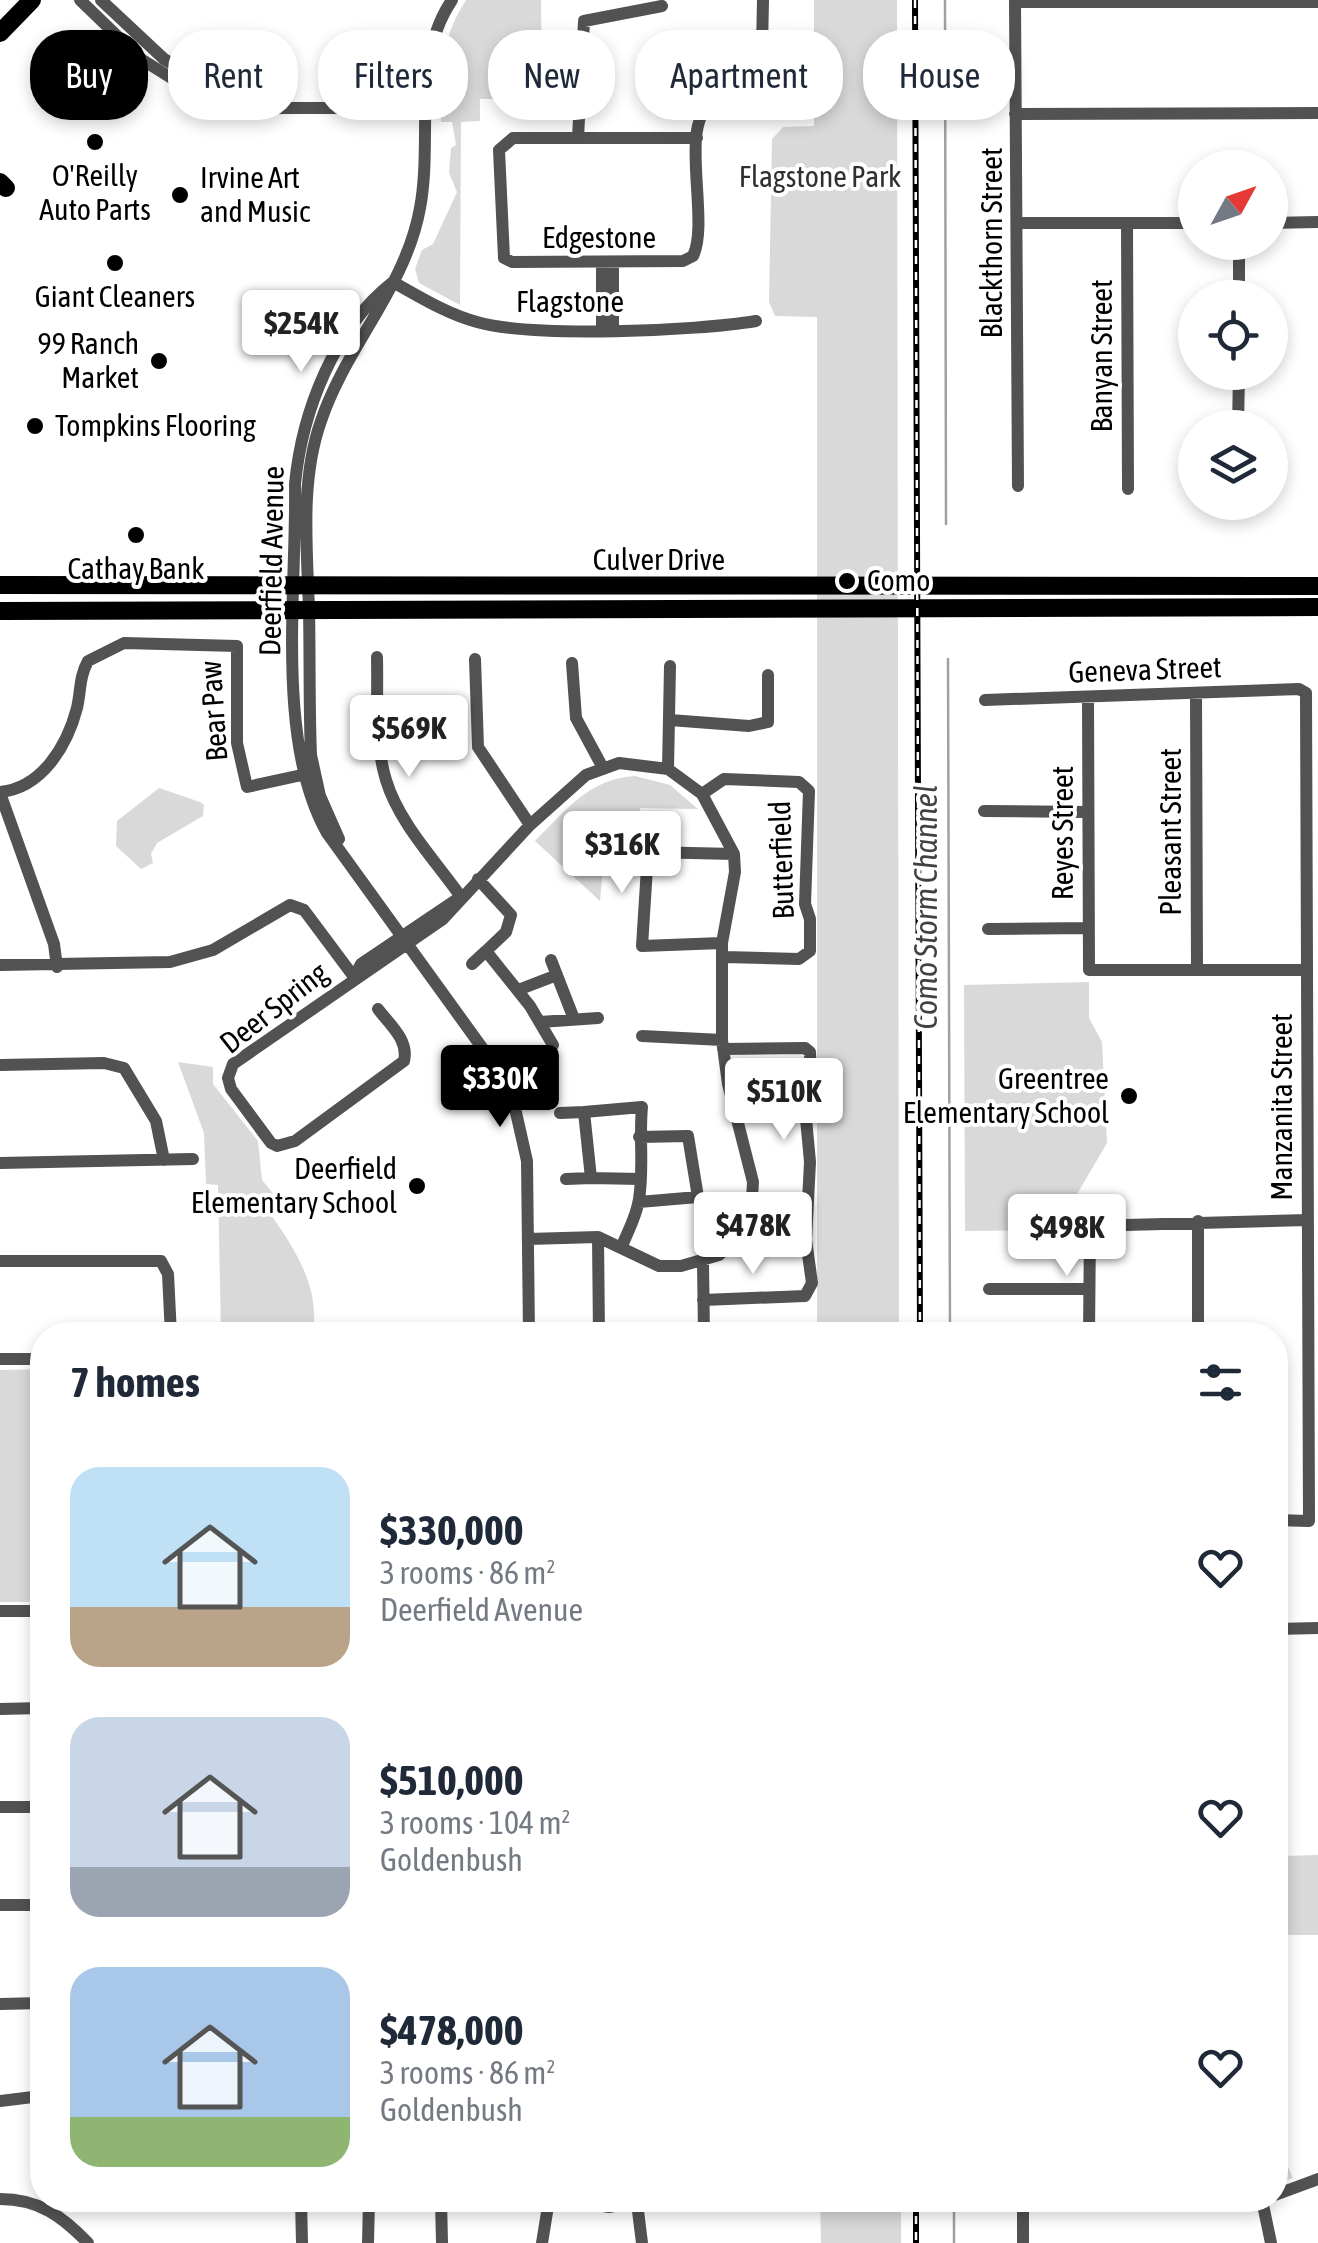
<!DOCTYPE html>
<meta charset="utf-8">
<style>
:root{--surface:#fff;--page:#f6f6f7;--text:#1f2937;--muted:#747a83;--accent:#000}
body{margin:0;font-family:"Asap Condensed",sans-serif;background:var(--page);color:var(--text);height:100vh;display:flex;flex-direction:column;font-size:38px;white-space:nowrap}
*{box-sizing:border-box;margin:0}
p{font-size:32px;color:var(--muted)}
.icon{flex:none;width:55px;height:55px;fill:none;stroke:currentColor;stroke-width:2;stroke-linecap:round;stroke-linejoin:round}
.map{position:relative;flex:1;overflow:hidden}
.sheet{position:absolute;left:30px;top:1322px;width:1258px;height:890px;display:flex;flex-direction:column;background:var(--surface);border-radius:40px;box-shadow:0 5px 15px #0003}
.sheet>*{flex:none}
.guide{position:absolute;left:30px;top:30px;width:1260px;height:90px;display:flex;gap:20px}
.needle{width:65px;rotate:50deg}
.tools{position:absolute;left:1178px;top:150px;display:grid;gap:20px}
.tools a{display:grid;place-items:center;width:110px;height:110px;border-radius:50%;background:var(--surface);box-shadow:0 5px 15px #0003;font-size:50px}
.price{position:absolute;translate:-50% -85px;padding:0 22px;border-radius:10px;background:#fff;color:#222;font-size:32px;line-height:65px;filter:drop-shadow(0 2px 5px #0008)}
.price::after{content:'';position:absolute;left:50%;top:60px;width:30px;height:22px;margin-left:-15px;background:inherit;clip-path:polygon(0 0,100% 0,50% 100%)}
.price.on{background:var(--accent);color:#fff}
ul{padding:0;list-style:none}
li{display:flex;align-items:center;gap:30px;height:250px;padding:0 40px}
li span{display:grid;place-items:center;flex:none;width:280px;height:200px;border-radius:30px;color:#555}
li>.icon{margin-inline-start:auto}
span .icon{width:120px;height:120px;fill:#fffc;stroke-width:1}
li b{font-size:42px}
h2{display:flex;justify-content:space-between;align-items:center;height:120px;padding:0 40px;font-size:42px}
.chip{padding:0 35px;border-radius:40px;background:var(--surface);box-shadow:0 5px 15px #0003;font-size:35px;line-height:90px}
.chip.on{background:var(--accent);color:#fff}
.map>svg:first-child{display:block}
</style>
<div class="map">
<svg width="1318" height="2243" viewBox="0 0 1318 2243">
<rect width="100%" height="100%" fill="#fff"/>
<path fill="#d9d9d9" d="M 466,0 L 541,0 L 542,99 L 480,99 L 480,121 L 461,122 L 460,305 L 419,283 L 415,269 L 422,250 L 433,244 L 457,192 L 449,173 L 451,148 L 456,145 L 452,122 L 441,122 C 440,76 440,40 466,0 Z
M 814,0 L 897,0 L 899,1335 L 817,1335 L 817,317 L 775,316 L 769,302 L 772,139 L 783,127 L 814,126 Z
M 635,776 L 670,785 L 698,809 L 640,808 L 639,828 L 625,827 L 606,836 L 600,901 L 535,841 C 565,811 590,778 635,776 Z
M 159,788 L 200,802 L 204,805 L 203,816 L 157,843 L 151,854 L 153,863 L 141,869 L 116,846 L 117,821 Z
M 1089,982 L 1089,1018 L 1102,1042 L 1107,1143 L 1076,1196 L 1082,1215 L 1075,1230 L 965,1231 L 964,985 Z
M 178,1062 L 213,1067 L 213,1084 L 258,1141 L 262,1180 L 285,1208 L 271,1215 C 297,1252 320,1288 313,1335 L 221,1335 L 218,1185 L 206,1184 L 204,1133 Z
M 42,1369 L 42,1602 L 0,1602 L 0,1370 Z
M 1275,1744 L 1286,1744 L 1285,1856 L 1318,1855 L 1318,1935 L 1284,1935 L 1283,2155 L 1293,2178 L 1275,2184 Z
M 820,2200 L 901,2200 L 901,2243 L 821,2243 Z"/>
<g fill="none" stroke-linecap="round" stroke-linejoin="round">
<path stroke="#a0a0a0" stroke-width="2.5" d="M 945,0 L 946,524
M 948,659 L 950,1335
M 954,2200 L 954,2243"/>
<path stroke="#525252" stroke-width="12" d="M 80,0 L 141,59 L 197,94 L 269,108 L 427,108
M 101,0 L 164,59 L 203,82 L 212,94
M 1015,0 L 1018,486
M 1015,2 L 1318,2
M 1015,114 L 1318,113
M 578,138 L 584,21 L 662,6
M 697,138 L 513,138 L 499,150 L 504,258 L 512,262 L 683,261 L 693,256 C 710,222 679,125 710,106 L 748,105 L 761,95 L 763,0
M 1018,223 L 1195,223
M 1127,223 L 1128,489
M 1270,223 L 1318,222
M 393,282 C 334,328 302,412 295,484 C 297,589 275,741 327,833 L 491,1060 L 515,1108 L 527,1161 L 529,1335
M 393,282 C 420,297 447,314 477,322 C 532,338 697,331 756,321
M 1239,298 L 1239,242
M 602,328 L 602,264
M 613,328 L 613,264
M 1238,428 L 1239,372
M 377,657 C 378,697 374,741 386,780 C 399,823 435,860 461,897
M 475,659 L 478,747 L 530,825
M 572,663 L 576,718 L 603,768
M 1196,694 L 1197,970
M 1088,697 L 1089,970 L 1306,970
M 985,700 L 1299,689 L 1306,693 L 1309,1521 L 1275,1520
M 670,720 L 749,726 L 768,722 L 768,675
M 668,769 L 670,666
M 0,792 C 42,788 67,746 77,708 C 81,691 79,677 88,661 L 124,643 L 237,646 L 237,743 L 247,787 L 311,773
M 0,793 L 54,944 L 57,967
M 702,794 L 724,779 L 799,782 L 809,791 L 805,904 L 810,919 L 810,951 L 799,959 L 724,957
M 984,811 L 1087,812
M 339,839 L 320,796 L 311,755 C 309,706 310,658 309,610 C 307,548 300,480 321,421 C 346,346 406,287 420,208 C 433,140 411,60 452,0
M 478,879 L 511,915 L 506,932 L 486,951 L 530,1006 L 553,1045
M 988,929 L 1088,928
M 722,943 L 642,946 L 648,852 L 734,854
M 551,960 L 574,1019
M 472,964 L 486,951
M 0,965 L 170,962 L 213,950 L 290,905 L 304,910 L 354,977
M 354,977 L 361,964 L 459,898
M 518,990 L 557,975
M 378,1009 C 390,1025 409,1040 404,1061 L 295,1141 L 277,1146 L 271,1143 L 231,1089 L 228,1078 L 233,1064 L 443,919 L 530,825 L 586,775 L 619,763 L 668,769 L 702,794 L 734,854 L 735,872 L 722,943 L 722,1040 L 728,1084 L 753,1182 L 751,1214 L 733,1243 L 719,1255 L 681,1266 L 659,1266 L 598,1237 L 528,1239
M 540,1022 L 598,1018
M 642,1036 L 722,1040
M 0,1065 L 104,1063 L 124,1068 L 156,1121 L 164,1160
M 560,1113 L 584,1112
M 639,1137 L 688,1136 L 698,1197 L 639,1202
M 0,1163 L 193,1159
M 566,1179 L 591,1178
M 598,1237 L 599,1335
M 622,1246 C 628,1231 637,1215 639,1199 C 644,1169 639,1137 642,1107 L 584,1112 L 591,1178 L 640,1179
M 0,1261 L 161,1261 L 168,1274 L 171,1335
M 703,1263 L 704,1335
M 989,1289 L 1088,1289
M 703,1300 L 805,1296 L 812,1283 L 806,1240 L 810,1162 L 805,1108 L 811,1085 L 810,1052 L 805,1048 L 723,1049
M 1089,1335 L 1090,1226 L 1307,1220
M 1198,1335 L 1198,1221
M 0,1359 L 42,1359
M 0,1611 L 42,1611
M 1275,1629 L 1318,1628
M 0,1709 L 42,1708
M 0,1807 L 42,1807
M 0,1905 L 42,1905
M 0,2004 L 42,2003
M 0,2101 L 41,2096 L 39,2003
M 1275,2195 L 1318,2179
M 0,2199 C 39,2199 62,2216 88,2243
M 301,2200 L 302,2243
M 441,2200 L 442,2243
M 572,2200 L 609,2207 L 644,2200
M 1023,2200 L 1023,2243
M 1262,2200 L 1271,2243
M 1023,2201 L 1123,2200
M 637,2203 L 642,2243
M 368,2243 L 369,2200
M 542,2243 L 549,2200"/>
<path stroke="#000" stroke-width="18" d="M 0,33 L 32,0
M 0,182 L 6,188
M 0,585 L 1318,586
M 0,611 L 1318,607"/>
<g stroke="#000" stroke-width="6">
<path id="rail" d="M 915,0 L 920,1335
M 916,2200 L 916,2243"/>
</g>
<use href="#rail" stroke="#fff" stroke-width="2.5" stroke-dasharray="8" stroke-linecap="butt"/>
</g>
<g fill="#000" stroke="#fff" stroke-width="4">
<circle cx="95" cy="142" r="10"/>
<circle cx="180" cy="195" r="10"/>
<circle cx="115" cy="263" r="10"/>
<circle cx="159" cy="361" r="10"/>
<circle cx="35" cy="426" r="10"/>
<circle cx="136" cy="535" r="10"/>
<circle cx="847" cy="581" r="10"/>
<circle cx="1129" cy="1096" r="10"/>
<circle cx="417" cy="1186" r="10"/>
</g>
<g text-anchor="middle" stroke-width="8" stroke-linejoin="round" paint-order="stroke">
<g font-size="30" fill="#000" stroke="#fff">
<text x="95" y="186">O'Reilly<tspan x="95" dy="34">Auto Parts</tspan></text>
<text x="200" y="188" text-anchor="start">Irvine Art<tspan x="200" dy="34">and Music</tspan></text>
<text x="115" y="307">Giant Cleaners</text>
<text x="139" y="354" text-anchor="end">99 Ranch<tspan x="139" dy="34">Market</tspan></text>
<text x="55" y="436" text-anchor="start">Tompkins Flooring</text>
<text x="136" y="579">Cathay Bank</text>
<text x="867" y="591" text-anchor="start">Como</text>
<text x="1109" y="1089" text-anchor="end">Greentree<tspan x="1109" dy="34">Elementary School</tspan></text>
<text x="397" y="1179" text-anchor="end">Deerfield<tspan x="397" dy="34">Elementary School</tspan></text>
</g>
<g font-size="30" fill="#303030" stroke="#fff">
<text x="820" y="187">Flagstone Park</text>
</g>
<g font-size="30" fill="#000" stroke="#fff">
<text x="599" y="248">Edgestone</text>
<text transform="translate(992 243) rotate(-90)" y="10">Blackthorn Street</text>
<text x="570" y="312">Flagstone</text>
<text transform="translate(1102 356) rotate(-90)" y="10">Banyan Street</text>
<text x="659" y="570">Culver Drive</text>
<text transform="translate(272 561) rotate(-89)" y="10">Deerfield Avenue</text>
<text transform="translate(1145 670) rotate(-2)" y="10">Geneva Street</text>
<text transform="translate(214 711) rotate(-94)" y="10">Bear Paw</text>
<text transform="translate(1171 832) rotate(-90)" y="10">Pleasant Street</text>
<text transform="translate(1063 833) rotate(-90)" y="10">Reyes Street</text>
<text transform="translate(782 860) rotate(-92)" y="10">Butterfield</text>
<text transform="translate(274 1008) rotate(-38)" y="10">Deer Spring</text>
<text transform="translate(1282 1107) rotate(-90)" y="10">Manzanita Street</text>
</g>
<g font-size="32" font-style="italic" fill="#414141" stroke="#fff">
<text transform="translate(926 907) rotate(-90)" y="11">Como Storm Channel</text>
</g>
</g>
</svg>
<div class="tools">
<a><svg class="needle" viewBox="-14 -14 28 28"><path d="M0-13l5 13h-10z" fill="#e53935"/><path d="M0 13l5-13h-10z" fill="#747a83"/></svg></a>
<a><svg class="icon" aria-label="locate" viewBox="0 0 24 24"><circle cx="12" cy="12" r="6"/><path d="M12 2v4M12 18v4M2 12h4M18 12h4"/></svg></a>
<a><svg class="icon" aria-label="layers" viewBox="0 0 24 24"><path d="M12 4l9 5-9 5-9-5zM3 14l9 5 9-5"/></svg></a>
</div>
<b class="price" style="left:301px;top:375px">$254K</b>
<b class="price" style="left:409px;top:780px">$569K</b>
<b class="price" style="left:622px;top:896px">$316K</b>
<b class="price on" style="left:500px;top:1130px">$330K</b>
<b class="price" style="left:784px;top:1143px">$510K</b>
<b class="price" style="left:753px;top:1277px">$478K</b>
<b class="price" style="left:1067px;top:1279px">$498K</b>
<div class="guide">
<a class="chip on">Buy</a>
<a class="chip">Rent</a>
<a class="chip">Filters</a>
<a class="chip">New</a>
<a class="chip">Apartment</a>
<a class="chip">House</a>
</div>
<section class="sheet">
<h2>7 homes<svg class="icon" aria-label="filters" viewBox="0 0 24 24"><path d="M4 7h16M4 17h16"/><circle cx="9" cy="7" r="2"/><circle cx="15" cy="17" r="2"/></svg></h2>
<ul>
<li><span style="background:linear-gradient(#bfe0f5 70%,#b9a48a 0)"><svg class="icon" aria-label="home" viewBox="0 0 24 24"><path d="M3 11l9-7 9 7M6 9v11h12V9"/></svg></span><div><b>$330,000</b><p>3 rooms · 86 m²</p><p>Deerfield Avenue</p></div><svg class="icon" aria-label="heart" viewBox="0 0 24 24"><path d="M12 20l-8-8c-3-5 5-10 8-4 3-6 11-1 8 4z"/></svg></li>
<li><span style="background:linear-gradient(#c9d6e8 75%,#9aa5b1 0)"><svg class="icon" aria-label="home" viewBox="0 0 24 24"><path d="M3 11l9-7 9 7M6 9v11h12V9"/></svg></span><div><b>$510,000</b><p>3 rooms · 104 m²</p><p>Goldenbush</p></div><svg class="icon" aria-label="heart" viewBox="0 0 24 24"><path d="M12 20l-8-8c-3-5 5-10 8-4 3-6 11-1 8 4z"/></svg></li>
<li><span style="background:linear-gradient(#a9c7e8 75%,#8fb573 0)"><svg class="icon" aria-label="home" viewBox="0 0 24 24"><path d="M3 11l9-7 9 7M6 9v11h12V9"/></svg></span><div><b>$478,000</b><p>3 rooms · 86 m²</p><p>Goldenbush</p></div><svg class="icon" aria-label="heart" viewBox="0 0 24 24"><path d="M12 20l-8-8c-3-5 5-10 8-4 3-6 11-1 8 4z"/></svg></li>
</ul>
</section>
</div>
